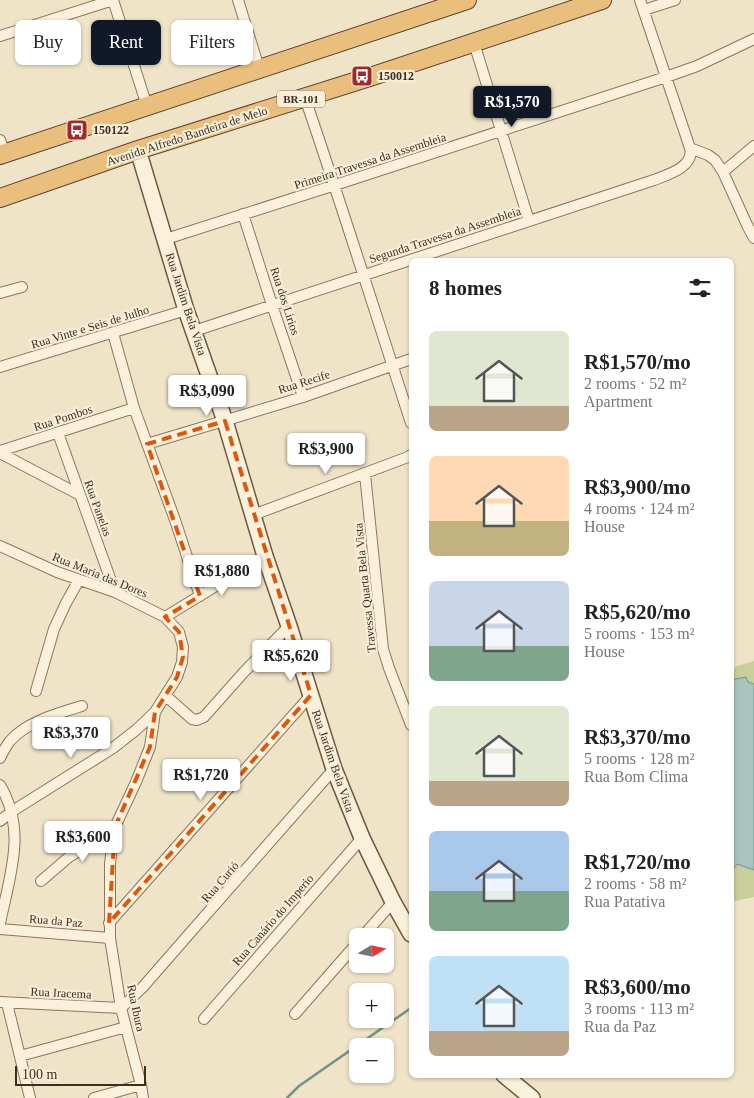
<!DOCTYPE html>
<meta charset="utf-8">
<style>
:root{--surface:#fff;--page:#f6f6f6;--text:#222;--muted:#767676;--accent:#111827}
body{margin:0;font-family:"Times New Roman",serif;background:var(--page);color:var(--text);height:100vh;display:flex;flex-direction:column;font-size:19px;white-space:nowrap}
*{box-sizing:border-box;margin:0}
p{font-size:16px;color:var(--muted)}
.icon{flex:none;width:28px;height:28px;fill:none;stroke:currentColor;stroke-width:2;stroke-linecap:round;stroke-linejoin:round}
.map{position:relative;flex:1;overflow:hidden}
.sheet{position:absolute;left:409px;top:258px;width:325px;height:820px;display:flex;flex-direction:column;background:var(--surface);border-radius:8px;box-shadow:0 1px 4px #0004}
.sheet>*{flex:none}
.banner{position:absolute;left:15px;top:20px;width:319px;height:45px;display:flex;gap:10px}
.needle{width:32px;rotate:80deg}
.controls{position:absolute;left:349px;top:928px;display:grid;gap:10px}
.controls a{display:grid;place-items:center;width:45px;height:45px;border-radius:8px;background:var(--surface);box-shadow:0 1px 4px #0004;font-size:25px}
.scale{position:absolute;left:15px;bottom:12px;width:131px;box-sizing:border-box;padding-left:5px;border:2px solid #3d2e20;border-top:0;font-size:14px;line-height:18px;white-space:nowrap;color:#3d2e20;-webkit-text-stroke:4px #f7eed8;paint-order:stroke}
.price{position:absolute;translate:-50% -42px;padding:0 11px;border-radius:5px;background:#fff;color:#222;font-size:16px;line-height:32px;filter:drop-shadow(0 1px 2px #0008)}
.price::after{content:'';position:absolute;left:50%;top:30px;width:15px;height:11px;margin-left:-8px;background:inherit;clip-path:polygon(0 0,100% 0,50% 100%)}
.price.on{background:var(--accent);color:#fff}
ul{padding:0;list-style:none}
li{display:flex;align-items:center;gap:15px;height:125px;padding:0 20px}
li span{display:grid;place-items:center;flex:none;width:140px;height:100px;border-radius:8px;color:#555}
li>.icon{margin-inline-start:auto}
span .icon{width:60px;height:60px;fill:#fffc;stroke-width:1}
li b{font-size:21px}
h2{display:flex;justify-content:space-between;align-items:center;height:60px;padding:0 20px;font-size:21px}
.tag{padding:0 18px;border-radius:8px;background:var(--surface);box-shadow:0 1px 4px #0004;font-size:18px;line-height:45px}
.tag.on{background:var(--accent);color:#fff}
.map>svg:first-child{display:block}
</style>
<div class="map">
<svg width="754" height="1098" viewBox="0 0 754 1098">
<rect width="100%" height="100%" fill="#f0e4c8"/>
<path fill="#c9cf9b" d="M 754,661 L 754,684 L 751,684 L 740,678 L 731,680 L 731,670 L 737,666 Z
M 737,864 L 754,870 L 754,897 L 731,902 L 731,872 Z"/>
<path fill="#a9c4bc" stroke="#6f938a" d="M 746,677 L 748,682 L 754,684 L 754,870 L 737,864 L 731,872 L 731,680 Z"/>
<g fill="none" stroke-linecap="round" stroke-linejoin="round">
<path stroke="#6f938a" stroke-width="2.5" d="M 287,1098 L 299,1086 L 411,1008"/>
<g stroke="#8d765c" stroke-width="12">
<path id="minor" d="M 113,0 L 147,106
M 238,0 L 259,68
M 644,10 L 675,0
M 0,36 L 113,0
M 474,43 L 529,221
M 305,98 C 342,206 376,315 411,423
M 0,140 L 5,153
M 690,148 L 708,155 L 715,160 L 723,172 L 748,227 L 754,238
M 723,172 L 754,146
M 243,214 L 272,305 L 303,397
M 166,239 L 335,185 L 666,77 L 697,66 L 754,39
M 0,293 L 22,287
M 194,331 L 654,180 C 667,175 695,167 690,148 L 640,0
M 113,333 L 134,408 L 175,520 L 200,596
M 0,367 L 186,310
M 58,433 L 115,592
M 147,444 L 303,397 L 411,359
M 0,451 L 134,408
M 0,453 L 80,495
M 365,474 L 383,649 L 389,668 L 411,725
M 253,515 L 408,457 L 411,455
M 0,546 L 57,572 L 115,592 L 165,617 L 179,632 L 183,647 L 182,662 L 177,677 L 155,712 L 136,730 L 113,748 L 11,812 L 0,821
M 165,617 L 265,556
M 36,691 L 54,629 L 66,603 L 79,580
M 166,696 L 192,719 L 197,720 L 204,717 L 244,672 L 289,626
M 0,758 C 3,752 6,746 10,741 C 26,722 59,713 82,706
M 0,785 C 27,830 10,875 0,923
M 41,881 L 69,857 L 100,837 L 114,830
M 109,923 L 311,695
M 0,929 L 110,938
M 363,936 L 393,902
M 0,1002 L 121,1008 L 142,988 L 190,933 L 334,769
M 7,1003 L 30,1098
M 295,1014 L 358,942
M 204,1019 L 362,838
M 20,1056 L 126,1027
M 94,1098 L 141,1085
M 143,1098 L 141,1085 L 121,1008 L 110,938 L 110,864 L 112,846 L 115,827 L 136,782 L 150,747 L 155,712"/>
</g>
<g stroke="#6f573f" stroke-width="18">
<path id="secondary" d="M 138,150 L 186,310 L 225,421 L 265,556 L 289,626 L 334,769 L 362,838 L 393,902 L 411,934
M 504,1075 L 532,1098"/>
</g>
<g stroke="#5b4430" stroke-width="20">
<path id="trunk" d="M 0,155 L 467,0
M 0,198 L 138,150 L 376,75 L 602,0"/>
</g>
<use href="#minor" stroke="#faf1dc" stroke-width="10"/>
<use href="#secondary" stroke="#faf1dc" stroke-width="15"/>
<use href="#trunk" stroke="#eabe7c" stroke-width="18"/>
</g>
<path fill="none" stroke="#df570d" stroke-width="4" stroke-dasharray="10 6" stroke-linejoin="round" d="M 225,421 L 311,695 L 109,923 L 115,827 L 150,747 L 155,712 L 177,677 L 183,657 L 179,632 L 165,617 L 200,596 L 147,444 Z"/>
<defs>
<g id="bus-square" transform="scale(1.125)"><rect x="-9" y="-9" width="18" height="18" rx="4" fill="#9e2a2b" stroke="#f7eed8"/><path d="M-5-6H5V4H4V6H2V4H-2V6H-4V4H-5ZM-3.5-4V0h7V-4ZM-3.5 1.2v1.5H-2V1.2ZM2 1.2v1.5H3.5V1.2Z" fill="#fff"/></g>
</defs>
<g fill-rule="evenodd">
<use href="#bus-square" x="362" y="76"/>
<use href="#bus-square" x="77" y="130"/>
</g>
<g text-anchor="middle" stroke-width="4.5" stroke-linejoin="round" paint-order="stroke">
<rect fill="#f7eed8" stroke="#756857" stroke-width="1" x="277" y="90.5" width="48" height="17" rx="4"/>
<g font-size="11" font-weight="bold" fill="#3d2e20">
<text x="301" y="103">BR-101</text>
</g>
<g font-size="12" font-weight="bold" fill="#3d2e20" stroke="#f7eed8" text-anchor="start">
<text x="378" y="80">150012</text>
<text x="93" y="134">150122</text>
</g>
<g font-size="12" fill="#3d2e20" stroke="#f7eed8">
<text transform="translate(187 136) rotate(-18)" y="4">Avenida Alfredo Bandeira de Melo</text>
<text transform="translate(370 161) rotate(-18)" y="4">Primeira Travessa da Assembleia</text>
<text transform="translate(445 235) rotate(-18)" y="4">Segunda Travessa da Assembleia</text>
<text transform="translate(285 301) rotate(72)" y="4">Rua dos Lirios</text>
<text transform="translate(186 304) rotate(72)" y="4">Rua Jardim Bela Vista</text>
<text transform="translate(90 327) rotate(-17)" y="4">Rua Vinte e Seis de Julho</text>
<text transform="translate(304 382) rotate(-18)" y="4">Rua Recife</text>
<text transform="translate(63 418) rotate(-18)" y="4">Rua Pombos</text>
<text transform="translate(98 508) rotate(70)" y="4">Rua Panelas</text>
<text transform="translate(100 575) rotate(22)" y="4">Rua Maria das Dores</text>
<text transform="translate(365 588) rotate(-96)" y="4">Travessa Quarta Bela Vista</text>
<text transform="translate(333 761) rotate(71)" y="4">Rua Jardim Bela Vista</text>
<text transform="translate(220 882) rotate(-49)" y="4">Rua Curió</text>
<text transform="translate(273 920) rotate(-49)" y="4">Rua Canário do Imperio</text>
<text transform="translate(56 921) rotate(5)" y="4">Rua da Paz</text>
<text transform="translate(61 993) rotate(3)" y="4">Rua Iracema</text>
<text transform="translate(136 1008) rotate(78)" y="4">Rua Ibura</text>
</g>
</g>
</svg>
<div class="controls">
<a><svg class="needle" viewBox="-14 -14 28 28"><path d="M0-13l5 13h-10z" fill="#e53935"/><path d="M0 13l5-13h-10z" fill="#767676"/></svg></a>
<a>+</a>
<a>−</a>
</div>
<div class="scale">100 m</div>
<b class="price on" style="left:512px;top:128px">R$1,570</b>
<b class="price" style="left:207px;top:417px">R$3,090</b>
<b class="price" style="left:326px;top:475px">R$3,900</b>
<b class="price" style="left:222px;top:597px">R$1,880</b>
<b class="price" style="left:291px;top:682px">R$5,620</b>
<b class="price" style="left:71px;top:759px">R$3,370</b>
<b class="price" style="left:201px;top:801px">R$1,720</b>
<b class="price" style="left:83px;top:863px">R$3,600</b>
<div class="banner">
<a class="tag">Buy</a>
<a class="tag on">Rent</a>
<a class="tag">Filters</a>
</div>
<section class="sheet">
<h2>8 homes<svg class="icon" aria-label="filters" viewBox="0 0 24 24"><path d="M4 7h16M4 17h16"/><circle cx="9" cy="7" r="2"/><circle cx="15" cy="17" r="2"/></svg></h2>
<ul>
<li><span style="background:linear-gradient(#dfe7d0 75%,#b9a48a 0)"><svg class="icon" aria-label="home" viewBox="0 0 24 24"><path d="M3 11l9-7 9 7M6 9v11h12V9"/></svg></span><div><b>R$1,570/mo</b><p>2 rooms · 52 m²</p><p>Apartment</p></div></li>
<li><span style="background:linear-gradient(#ffd9b3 65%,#c2b280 0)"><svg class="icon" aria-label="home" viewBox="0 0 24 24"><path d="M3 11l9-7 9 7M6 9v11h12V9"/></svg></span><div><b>R$3,900/mo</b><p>4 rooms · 124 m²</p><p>House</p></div></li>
<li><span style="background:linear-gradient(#c9d6e8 65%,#7fa58c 0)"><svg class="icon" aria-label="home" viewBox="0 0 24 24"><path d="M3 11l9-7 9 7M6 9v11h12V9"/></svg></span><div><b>R$5,620/mo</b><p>5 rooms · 153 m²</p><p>House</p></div></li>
<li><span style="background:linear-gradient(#dfe7d0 75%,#b9a48a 0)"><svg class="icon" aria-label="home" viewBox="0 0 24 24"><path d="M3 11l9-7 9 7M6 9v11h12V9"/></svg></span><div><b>R$3,370/mo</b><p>5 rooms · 128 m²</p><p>Rua Bom Clima</p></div></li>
<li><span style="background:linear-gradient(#a9c7e8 60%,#7fa58c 0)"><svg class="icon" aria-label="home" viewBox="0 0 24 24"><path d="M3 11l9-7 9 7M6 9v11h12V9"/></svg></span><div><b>R$1,720/mo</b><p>2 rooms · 58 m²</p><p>Rua Patativa</p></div></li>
<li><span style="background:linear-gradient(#bfe0f5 75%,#b9a48a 0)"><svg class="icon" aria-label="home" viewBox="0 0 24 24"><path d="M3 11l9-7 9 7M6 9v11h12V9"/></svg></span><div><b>R$3,600/mo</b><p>3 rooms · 113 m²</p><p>Rua da Paz</p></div></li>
</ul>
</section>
</div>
